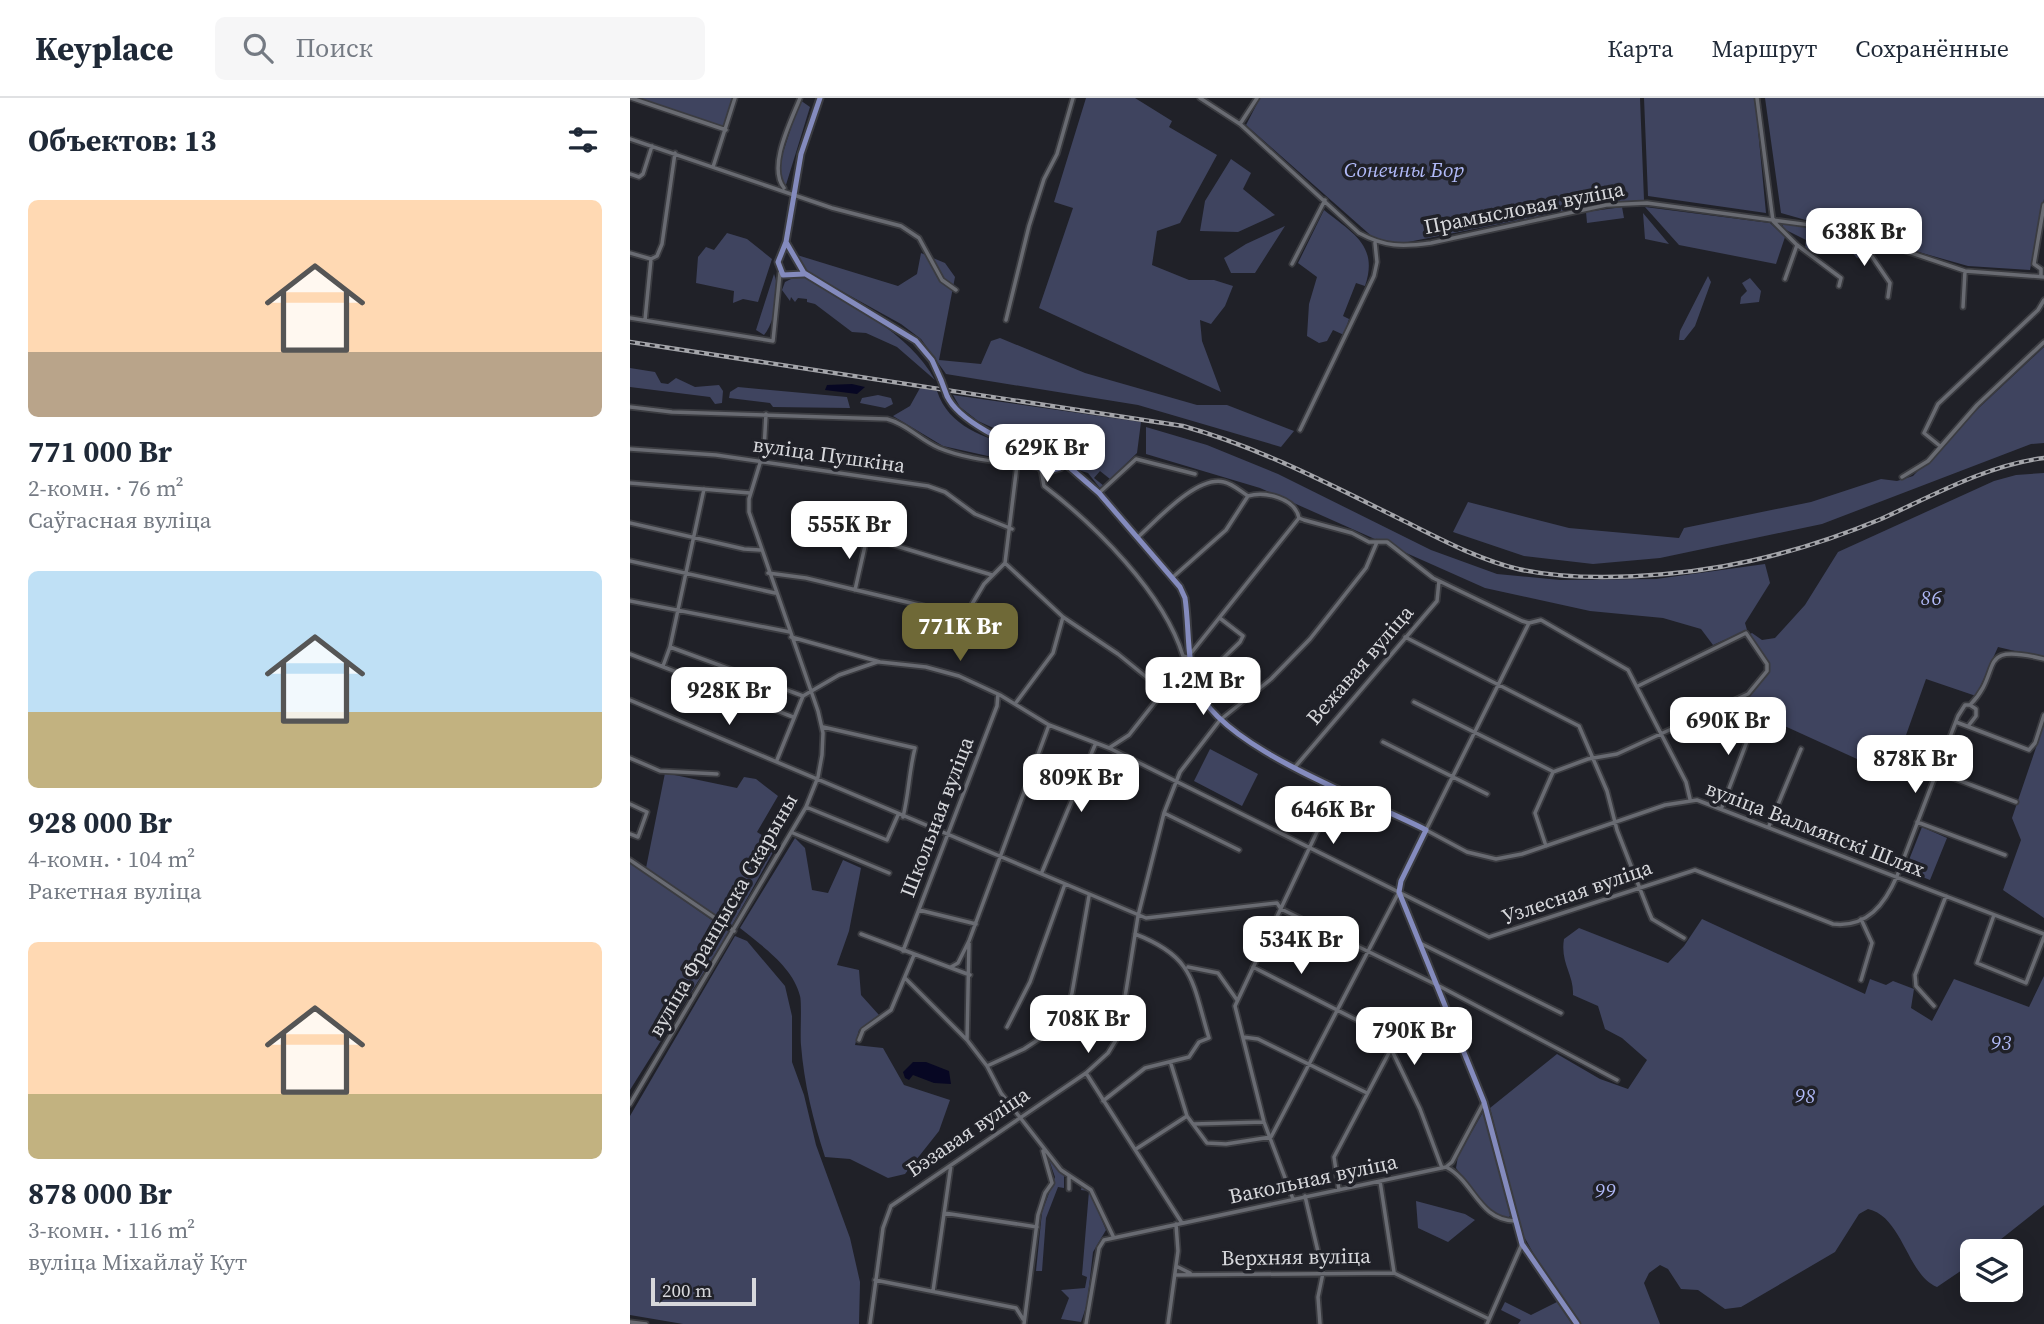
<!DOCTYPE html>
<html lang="ru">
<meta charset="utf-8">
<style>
:root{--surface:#fff;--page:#f6f6f7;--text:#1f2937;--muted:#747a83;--line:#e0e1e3;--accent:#6f6937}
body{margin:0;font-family:"Source Serif 4",serif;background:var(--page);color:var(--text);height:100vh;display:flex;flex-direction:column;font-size:26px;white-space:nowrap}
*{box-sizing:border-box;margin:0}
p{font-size:23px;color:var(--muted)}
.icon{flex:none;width:38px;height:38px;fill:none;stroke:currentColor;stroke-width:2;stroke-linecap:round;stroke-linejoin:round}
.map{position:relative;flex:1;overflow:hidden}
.side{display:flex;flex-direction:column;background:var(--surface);width:630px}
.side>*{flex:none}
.buttons{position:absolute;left:1330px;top:1141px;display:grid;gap:14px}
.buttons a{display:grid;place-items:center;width:63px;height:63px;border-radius:10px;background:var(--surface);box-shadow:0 4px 18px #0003;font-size:35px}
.scale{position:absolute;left:21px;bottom:18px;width:105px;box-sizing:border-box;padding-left:7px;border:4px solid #d7d8dc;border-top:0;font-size:19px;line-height:24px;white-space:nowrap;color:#d7d8dc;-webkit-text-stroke:5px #202128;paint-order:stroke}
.price{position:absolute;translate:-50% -60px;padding:0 16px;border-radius:14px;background:#fff;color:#222;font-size:23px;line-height:46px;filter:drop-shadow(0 2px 4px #0008)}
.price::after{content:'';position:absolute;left:50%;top:42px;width:21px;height:16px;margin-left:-10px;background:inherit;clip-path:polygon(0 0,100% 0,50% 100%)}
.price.selected{background:var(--accent);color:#fff}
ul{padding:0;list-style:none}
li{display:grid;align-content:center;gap:14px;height:371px;padding:0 28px}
li span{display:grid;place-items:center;height:217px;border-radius:10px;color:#555}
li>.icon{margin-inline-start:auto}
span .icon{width:126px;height:126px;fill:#fffc;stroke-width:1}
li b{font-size:30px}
h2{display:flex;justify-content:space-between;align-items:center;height:84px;padding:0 28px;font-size:30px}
header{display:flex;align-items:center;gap:42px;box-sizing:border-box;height:98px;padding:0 35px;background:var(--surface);border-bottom:2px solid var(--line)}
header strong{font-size:33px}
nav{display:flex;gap:38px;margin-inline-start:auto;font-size:24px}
.search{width:490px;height:63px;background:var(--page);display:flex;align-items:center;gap:18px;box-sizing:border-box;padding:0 24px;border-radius:10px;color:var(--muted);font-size:26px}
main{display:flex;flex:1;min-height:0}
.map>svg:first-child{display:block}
</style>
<header>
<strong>Keyplace</strong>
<div class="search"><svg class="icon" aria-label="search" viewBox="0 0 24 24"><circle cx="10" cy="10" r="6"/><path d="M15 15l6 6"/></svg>Поиск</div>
<nav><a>Карта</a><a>Маршрут</a><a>Сохранённые</a></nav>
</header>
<main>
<section class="side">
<h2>Объектов: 13<svg class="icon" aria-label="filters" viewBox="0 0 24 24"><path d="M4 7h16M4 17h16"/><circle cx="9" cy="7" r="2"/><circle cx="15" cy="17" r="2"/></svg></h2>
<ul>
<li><span style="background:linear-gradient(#ffd9b3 70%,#b9a48a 0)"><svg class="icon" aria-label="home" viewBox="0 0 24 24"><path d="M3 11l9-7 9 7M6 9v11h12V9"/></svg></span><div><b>771 000 Br</b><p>2-комн. · 76 m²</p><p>Саўгасная вуліца</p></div></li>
<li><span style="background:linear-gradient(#bfe0f5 65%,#c2b280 0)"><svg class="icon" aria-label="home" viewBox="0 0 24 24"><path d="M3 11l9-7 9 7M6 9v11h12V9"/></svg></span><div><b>928 000 Br</b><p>4-комн. · 104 m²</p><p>Ракетная вуліца</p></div></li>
<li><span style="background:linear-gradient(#ffd9b3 70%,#c2b280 0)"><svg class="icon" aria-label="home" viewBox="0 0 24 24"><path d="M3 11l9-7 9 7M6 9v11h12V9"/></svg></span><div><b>878 000 Br</b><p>3-комн. · 116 m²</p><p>вуліца Міхайлаў Кут</p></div></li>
</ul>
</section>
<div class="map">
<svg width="1414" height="1226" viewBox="0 0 1414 1226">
<rect width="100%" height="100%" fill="#202128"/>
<path fill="#3f445f" d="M 2,0 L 105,0 L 96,32 Z
M 456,0 L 505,0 L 542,23 L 539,29 L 587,57 L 550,125 L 527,133 L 522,167 L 559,182 L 584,182 L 603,188 L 595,208 L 581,226 L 570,222 L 572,243 L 591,294 L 409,210 L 443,110 L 424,104 Z
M 630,0 L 1010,0 L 1014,102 L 976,105 L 773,145 L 746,142 L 616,27 Z
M 1014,0 L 1125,0 L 1136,115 L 1018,98 Z
M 1135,0 L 1414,0 L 1414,101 L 1400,172 L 1338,168 L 1151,115 Z
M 170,2 L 180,9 L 155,90 L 148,70 Z
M 601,61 L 621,75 L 613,91 L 645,117 L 608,134 L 570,133 L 575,103 Z
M 992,109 L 994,120 L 957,125 L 956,114 Z
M 1015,109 L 1140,125 L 1155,139 L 1146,166 L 1049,147 Z
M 694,112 C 722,135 749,147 735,188 L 726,185 L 713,218 L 719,221 L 714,237 L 703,232 L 697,243 L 689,245 L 677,238 L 679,206 L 687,179 L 668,165 Z
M 1013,115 L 1039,146 L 1015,141 Z
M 1152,126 C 1184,130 1218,129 1238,157 L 1227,160 L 1220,152 L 1201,148 L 1188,156 L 1175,150 L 1176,142 L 1154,131 Z
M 655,128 L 625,175 L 601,175 L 594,160 L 616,146 Z
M 97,135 L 117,141 L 142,161 L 128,204 L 113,201 L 103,205 L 104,193 L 66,185 L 68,159 L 76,149 L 84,152 Z
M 291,155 L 315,165 L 325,179 L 309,262 L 351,266 L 361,243 L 370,240 L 455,275 L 567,307 L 597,307 L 664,333 L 651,349 L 508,307 L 316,276 L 291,241 L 271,226 L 177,174 L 167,157 L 268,188 L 287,176 Z
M 144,176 C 151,192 145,224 134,237 L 126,232 Z
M 1078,178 L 1081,184 L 1065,228 L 1054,242 L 1049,242 L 1050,233 Z
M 176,179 C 221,208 279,234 305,282 L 267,249 L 236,235 L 222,234 L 185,206 L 177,204 L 177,201 L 168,200 L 165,204 L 161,199 L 160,203 L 152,192 L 155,184 L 165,179 Z
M 1120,180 L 1131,193 L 1129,204 L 1110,206 L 1111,199 L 1117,193 L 1112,185 Z
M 1414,249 L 1414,345 L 1401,346 L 1192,426 L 1030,460 L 963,466 L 894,458 L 823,434 L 838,404 L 939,430 L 1049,440 L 1054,430 L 1181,404 L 1251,381 L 1267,383 L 1283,378 L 1336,322 Z
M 0,270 L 25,274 L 31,285 L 38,286 L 46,280 L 65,289 L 89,287 L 93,293 L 92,305 L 85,306 L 80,299 L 0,289 Z
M 108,289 L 217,299 L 220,310 L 143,309 L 140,305 L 99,300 L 100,294 Z
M 290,290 L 307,293 C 320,332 360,341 396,352 L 403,358 L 401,365 L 394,366 L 313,348 L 263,318 L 280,308 Z
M 248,297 L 261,300 L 263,306 L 255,310 L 230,305 L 232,300 Z
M 323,297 L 511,324 L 507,355 L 480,381 L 470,373 L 464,380 L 474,388 L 470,390 L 458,375 L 445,371 L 433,363 L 425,350 L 407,350 L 348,323 L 330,309 Z
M 516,329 L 577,347 L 648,376 L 801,452 L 867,476 L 930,482 L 1026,481 L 1135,466 L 1140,485 L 1115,525 L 1117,532 L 1083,547 L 1071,531 L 1033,520 L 960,513 L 855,490 L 630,390 L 516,356 Z
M 1414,375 L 1414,560 L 1368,549 L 1346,598 L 1296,581 L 1265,668 L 1249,671 L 1128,616 L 1110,603 L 1139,575 L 1139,565 L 1118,537 L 1122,535 L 1132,542 L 1145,540 L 1175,507 L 1208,454 L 1364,383 L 1386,377 Z
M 1414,626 L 1414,820 L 1373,792 L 1391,742 L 1382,720 Z
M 580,651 L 628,676 L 612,708 L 564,683 Z
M 35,675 L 107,690 L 114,679 L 126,681 L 148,698 L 127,734 L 147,747 L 101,829 L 16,770 Z
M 1292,729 L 1317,740 L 1300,782 L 1275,772 Z
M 165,740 L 175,750 L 182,792 L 198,795 L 213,762 L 231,770 L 219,833 L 207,867 L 229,872 L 231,897 L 249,917 L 229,932 L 225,947 L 253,950 L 274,987 L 320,1002 L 309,1033 L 275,1076 L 258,1080 L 220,1061 L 195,1059 C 183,1022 174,985 171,947 C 170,936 172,905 170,898 C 163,869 132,848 110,830 Z
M 0,765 L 99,834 L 0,992 Z
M 1072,821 L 1235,896 L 1240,881 L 1256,887 L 1263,883 L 1284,891 L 1281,910 L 1302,923 L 1324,881 L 1399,909 L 1414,878 L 1414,1107 L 1356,1153 L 1342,1153 L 1342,1164 L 1338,1168 L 1307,1189 C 1277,1177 1273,1119 1238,1111 L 1229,1116 L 1205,1154 L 1111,1209 L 1095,1211 L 1068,1192 L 1051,1191 L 1038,1171 L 1030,1167 L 1019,1175 L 1014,1185 L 1030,1226 L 951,1226 L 911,1169 L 892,1135 L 860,1010 L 927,956 L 970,981 L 998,991 L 1017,962 L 992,940 L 975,931 L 968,908 L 943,897 C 944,876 930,865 934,841 L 949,830 L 1038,865 L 1054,848 Z
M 105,838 L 117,843 L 155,888 L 162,918 L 162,964 L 174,997 L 186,1047 L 220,1140 L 230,1184 L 229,1226 L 53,1226 L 0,1217 L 0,1018 Z
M 853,1014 L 882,1116 L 878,1120 C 852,1117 841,1089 826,1070 L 828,1058 Z
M 418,1059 L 434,1076 L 434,1090 L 428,1089 L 416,1120 L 412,1173 L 406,1173 L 412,1114 L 425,1079 Z
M 452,1087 L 459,1092 L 476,1132 L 463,1154 L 457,1206 L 451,1224 L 431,1221 L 439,1200 L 431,1192 L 455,1190 L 457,1179 L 452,1177 L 459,1093 L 451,1092 Z
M 786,1103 L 835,1116 L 845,1122 L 818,1144 L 788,1130 Z
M 875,1204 L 901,1217 L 927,1204 L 942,1226 L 888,1226 L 891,1222 L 871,1212 Z"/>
<path fill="#070723" d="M 222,286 L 235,289 L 227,296 L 195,292 L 197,287 Z
M 283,964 L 296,964 L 319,973 L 321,986 L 304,985 L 283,977 L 279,982 L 275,980 L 273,974 Z"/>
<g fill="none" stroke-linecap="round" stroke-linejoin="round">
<g stroke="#3b3c41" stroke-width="7">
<path id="minor" d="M 1,0 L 96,32
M 570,0 L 610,26 L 729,135 C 755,149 772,149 801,145 L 976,107 L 1017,105 L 1210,131 L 1335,173 L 1414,179
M 1127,0 L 1143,123 L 1167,147 L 1211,180 L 1209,188
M 610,26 L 627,0
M 0,41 L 202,110 L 271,128 L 289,140 L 312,182 L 326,192
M 83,69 L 105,0
M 0,76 L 9,79 L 13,76 L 22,48
M 154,90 C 137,69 161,23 170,0
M 1228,138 L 1260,185 L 1258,199
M 0,155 L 21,161
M 662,166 L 695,102
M 1411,179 L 1411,171 L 1404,166 L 1414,107
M 1155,181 L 1167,147
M 1333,209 L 1335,173
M 0,220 L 143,243 L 150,175
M 15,222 L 21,161 L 27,158 L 32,146 L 45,55
M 376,222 L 399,128 L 414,81 L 427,56 L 443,0
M 0,309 L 42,314 L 257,321 C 277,326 290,342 309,350 C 340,363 378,364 410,370
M 670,332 L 744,178 L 747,164 L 745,145
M 1310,348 L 1294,335 L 1308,306 L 1408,212 L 1414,202
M 0,351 L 86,357 L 298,388 L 315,394 L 345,416 L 382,431
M 411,371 L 414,388 C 465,427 534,495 553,558 L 560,560
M 1272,379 L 1298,363 L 1347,307 L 1414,244
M 0,385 L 120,395
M 469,395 L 506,361 L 565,376
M 0,425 L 114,451 L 130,452
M 508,439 C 527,422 567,377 594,384 C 603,386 610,393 618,398 C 635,393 665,400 669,420 L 674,422 L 722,435 L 739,444 L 757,444 L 803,480 L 892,523 L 899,525 L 911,522 L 998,572 L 1056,684 L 1060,701
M 0,463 L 145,495
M 375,465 L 433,519 L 488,556 L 536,595
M 138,475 L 176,480 L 335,518 L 354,486 L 375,465 L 387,367
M 543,479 L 596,432 L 618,398
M 225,492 L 237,439 L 362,477
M 0,503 L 160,534
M 899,525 L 796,732 L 837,754 L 866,761 L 892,756 L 1035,707 L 1067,702 L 1414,836
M 161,539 L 250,564 L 296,569 L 329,578 L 370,597 L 419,627 L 479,650 L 859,839 L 1065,772 L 1203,826 C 1237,830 1255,806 1267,778 L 1328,618 L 1335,607 L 1340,607 C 1375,572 1343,544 1414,561
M 775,539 L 949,628 L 977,693 L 987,732 L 1019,814 L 1022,821 L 1054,840
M 40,549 L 173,598
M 562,554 L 669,420
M 0,556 L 163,619
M 33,568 L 40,549 L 74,391
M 565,582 L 577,576 L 610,544 L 613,538 L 591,521
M 0,602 L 516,820 L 647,805 L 651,811 L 811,889 L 987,982
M 784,604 L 922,673
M 385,606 L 423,555 L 433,519
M 1326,624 L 1399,652 L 1405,645 L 1414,617
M 1339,627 L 1346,618 L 1346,611 L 1340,607
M 193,629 L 285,650 C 279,673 279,695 273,719
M 753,644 L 857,696
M 479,650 L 499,637 L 529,599 L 566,587
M 0,660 L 30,673 L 87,676
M 147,662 L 173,598 L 209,577 L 247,564
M 665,669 L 807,503 L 809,483
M 1307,674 L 1386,704
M 0,706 L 17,714 L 8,739 L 0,736
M 176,709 L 257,742 L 268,717
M 1092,709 L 1127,617
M 534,715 L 609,752
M 1287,724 L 1375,757
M 1139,728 L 1171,651
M 163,735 L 259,775
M 916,748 L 905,715 L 923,674 L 958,661 L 987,656 L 1118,596 L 1137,573 L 1137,566 L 1116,535 L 1008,588
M 0,762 L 104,833
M 412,774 L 465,647
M 289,812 L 346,826
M 1364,817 L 1347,865 L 1396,885 L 1414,839
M 231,836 L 340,877
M 790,845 L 931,915
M 273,853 L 367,608 L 368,596
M 321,869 L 328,865 L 339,843 L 419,627
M 558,869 L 588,875 L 607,902
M 623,869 L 754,936 L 790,1011 L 812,1070
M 275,880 L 337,942 L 357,968 L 371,995 L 431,1072 L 461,1092 L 483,1138
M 1231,882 L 1242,845 L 1231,821
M 1304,908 L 1286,888 L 1285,877 L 1316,798
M 377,929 L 400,884 L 435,786
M 613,939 L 628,941 L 737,995
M 229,942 L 233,932 L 261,912 L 284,857
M 337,942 L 339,845
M 541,966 L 557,1018 L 577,1045 L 596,1046 L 641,1039 L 769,794
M 357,968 L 394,951 L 432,926 L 442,895 L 459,798
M 456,975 L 552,1125
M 473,1003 L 515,970 L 559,959 L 569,944 L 579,940 C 562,884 565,859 505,836
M 0,1006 L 176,709 L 188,679 L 192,657 L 193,635 L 188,613 L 119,414 L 119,401 L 134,352 L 136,316
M 564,1026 L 634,1024
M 506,1051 L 557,1018
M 816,1069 C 844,1083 848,1122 885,1123
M 439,1078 L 439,1091
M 750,1083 L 764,1174
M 709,1092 L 704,1059 L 762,949
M 675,1098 L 693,1175 L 688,1199 L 690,1226
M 663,1101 L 634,1024 L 605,908 L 694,719 L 710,693
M 314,1115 L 407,1129
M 546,1168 L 560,1175
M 545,1177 L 764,1175 L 859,1221
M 245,1182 L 386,1210 L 393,1221
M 303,1193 L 321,1067
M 0,1224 L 16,1226
M 240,1226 L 253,1130 L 261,1108 L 456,975 L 478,955 L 489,937 L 508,818 L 534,715 L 550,674 L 590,622 L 641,581 L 680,541 L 736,470 L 747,444
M 394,1226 L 408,1117 L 415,1095 L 422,1085 L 413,1053
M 456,1226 L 469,1150 L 474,1142 L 816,1069 L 822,1064 L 853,1006
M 538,1226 L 548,1153 L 546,1126
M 857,1226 L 892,1146"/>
</g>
<g stroke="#3b3c41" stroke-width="9">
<path id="major" d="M 156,144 L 174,175 L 286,243 L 302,262 L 311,282
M 174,176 L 153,177 L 148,164 L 156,144 L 171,56 L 190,0
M 317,298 C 328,322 379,348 405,353 C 413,354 417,348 426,353 L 430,361 L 426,370
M 410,353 L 406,362 L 411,371 L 419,373 L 430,370
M 430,361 L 469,395 L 550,489 L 555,500 C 559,527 557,560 565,585 C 585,649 739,702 796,732 L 771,783 L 769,794 L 854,1004 L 892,1146 L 947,1226"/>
</g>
<use href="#minor" stroke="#696b72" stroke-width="3.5"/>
<use href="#major" stroke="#848bbe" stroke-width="5"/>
<g stroke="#a4a5aa" stroke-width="4.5">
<path id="rail" d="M 0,244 L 553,328 C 628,349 697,385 766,419 C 805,438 846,461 888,471 C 955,486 1053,478 1120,463 C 1165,453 1208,439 1251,421 C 1302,398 1357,367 1414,360"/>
</g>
<use href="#rail" stroke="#202128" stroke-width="2" stroke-dasharray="5" stroke-linecap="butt"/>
<g stroke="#3b3c41" stroke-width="9" stroke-linecap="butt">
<path id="major-bridge" d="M 311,282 L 317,298"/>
</g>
<use href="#major-bridge" stroke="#848bbe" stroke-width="5"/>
</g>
<g text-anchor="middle" stroke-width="7" stroke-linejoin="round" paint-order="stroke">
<g font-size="21" font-style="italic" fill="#b1baf8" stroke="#202128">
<text x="774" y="79">Сонечны Бор</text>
<text x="1301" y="507">86</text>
<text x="1371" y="952">93</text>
<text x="1175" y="1005">98</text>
<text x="975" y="1100">99</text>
</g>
<g font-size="21" fill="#d7d8dc" stroke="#202128">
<text transform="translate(894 110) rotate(-11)" y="7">Прамысловая вуліца</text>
<text transform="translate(199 357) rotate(8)" y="7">вуліца Пушкіна</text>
<text transform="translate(730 567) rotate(-49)" y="7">Вежавая вуліца</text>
<text transform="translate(307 719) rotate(-69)" y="7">Школьная вуліца</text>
<text transform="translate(1185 731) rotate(21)" y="7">вуліца Валмянскі Шлях</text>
<text transform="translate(947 794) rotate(-19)" y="7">Узлесная вуліца</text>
<text transform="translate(93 817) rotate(-60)" y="7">вуліца Францыска Скарыны</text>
<text transform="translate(338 1034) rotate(-34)" y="7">Бэзавая вуліца</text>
<text transform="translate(683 1081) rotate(-12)" y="7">Вакольная вуліца</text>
<text transform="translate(666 1159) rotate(-1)" y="7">Верхняя вуліца</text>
</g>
</g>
</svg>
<div class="buttons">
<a><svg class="icon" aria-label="layers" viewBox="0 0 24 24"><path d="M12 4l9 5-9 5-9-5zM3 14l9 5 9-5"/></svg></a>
</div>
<div class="scale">200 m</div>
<b class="price" style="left:1234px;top:170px">638K Br</b>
<b class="price" style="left:417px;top:386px">629K Br</b>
<b class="price" style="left:219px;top:463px">555K Br</b>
<b class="price selected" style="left:330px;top:565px">771K Br</b>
<b class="price" style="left:573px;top:619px">1.2M Br</b>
<b class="price" style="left:99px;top:629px">928K Br</b>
<b class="price" style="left:1098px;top:659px">690K Br</b>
<b class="price" style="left:1285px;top:697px">878K Br</b>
<b class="price" style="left:451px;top:716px">809K Br</b>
<b class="price" style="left:703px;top:748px">646K Br</b>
<b class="price" style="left:671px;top:878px">534K Br</b>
<b class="price" style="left:458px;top:957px">708K Br</b>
<b class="price" style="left:784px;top:969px">790K Br</b>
</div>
</main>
